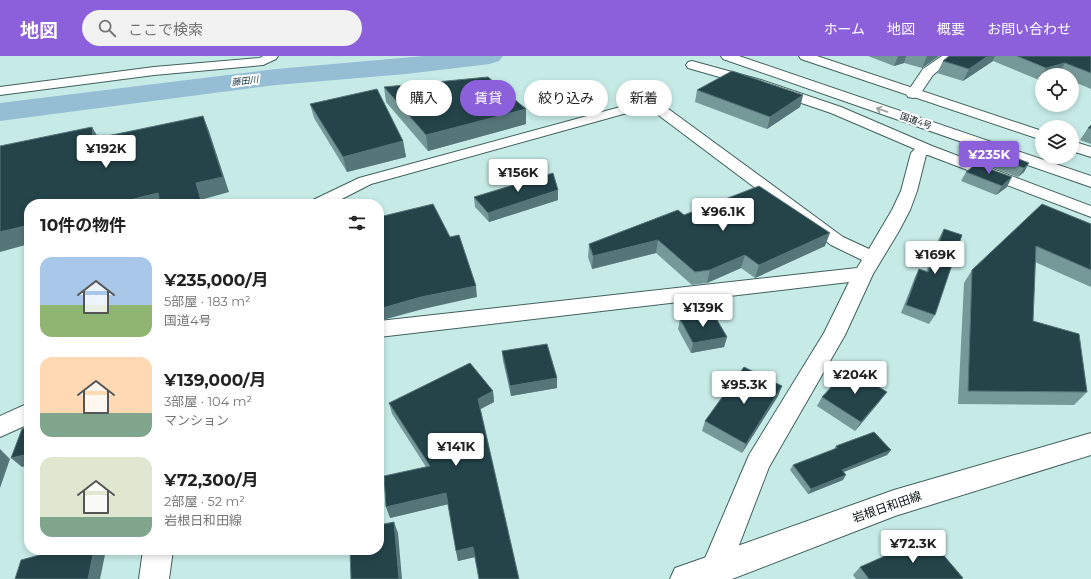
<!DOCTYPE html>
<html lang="ja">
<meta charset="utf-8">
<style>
:root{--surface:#fff;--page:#f2f2f2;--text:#222;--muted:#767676;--accent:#8c60db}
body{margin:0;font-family:Montserrat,"Noto Sans JP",sans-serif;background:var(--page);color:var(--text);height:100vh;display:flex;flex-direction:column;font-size:15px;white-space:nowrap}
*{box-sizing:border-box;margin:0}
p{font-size:13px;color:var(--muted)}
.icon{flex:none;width:22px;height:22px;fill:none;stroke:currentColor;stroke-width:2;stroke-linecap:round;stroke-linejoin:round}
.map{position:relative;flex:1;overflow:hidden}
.details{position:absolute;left:24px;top:143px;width:360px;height:356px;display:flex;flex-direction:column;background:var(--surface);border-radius:16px;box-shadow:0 2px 6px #0003}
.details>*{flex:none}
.guide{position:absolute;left:396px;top:24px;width:380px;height:36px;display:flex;gap:8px}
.controls{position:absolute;left:1035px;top:12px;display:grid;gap:8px}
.controls a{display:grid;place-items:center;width:44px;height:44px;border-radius:50%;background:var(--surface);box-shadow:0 2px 6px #0003;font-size:20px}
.price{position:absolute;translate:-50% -34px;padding:0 9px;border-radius:4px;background:#fff;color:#222;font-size:13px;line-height:26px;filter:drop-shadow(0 1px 2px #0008)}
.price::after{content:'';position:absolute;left:50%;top:24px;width:12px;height:9px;margin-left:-6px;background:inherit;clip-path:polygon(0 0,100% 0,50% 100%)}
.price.selected{background:var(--accent);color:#fff}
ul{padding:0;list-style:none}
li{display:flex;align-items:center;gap:12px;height:100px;padding:0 16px}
li span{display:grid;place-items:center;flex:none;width:112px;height:80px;border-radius:12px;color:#555}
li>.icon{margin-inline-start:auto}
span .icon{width:48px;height:48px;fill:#fffc;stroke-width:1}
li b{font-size:17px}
h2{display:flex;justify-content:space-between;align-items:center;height:48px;padding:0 16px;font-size:17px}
.tag{padding:0 14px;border-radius:18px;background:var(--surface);box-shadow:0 2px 6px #0003;font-size:14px;line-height:36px}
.tag.selected{background:var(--accent);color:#fff}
header{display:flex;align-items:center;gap:24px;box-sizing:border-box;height:56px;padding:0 20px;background:var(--accent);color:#fff}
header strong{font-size:19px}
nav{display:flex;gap:22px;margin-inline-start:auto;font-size:14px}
.search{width:280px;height:36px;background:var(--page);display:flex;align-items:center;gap:10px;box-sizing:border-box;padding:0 14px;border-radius:22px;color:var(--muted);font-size:15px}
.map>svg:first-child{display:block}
</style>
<header>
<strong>地図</strong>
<div class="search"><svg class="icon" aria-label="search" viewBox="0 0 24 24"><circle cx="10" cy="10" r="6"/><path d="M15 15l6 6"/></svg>ここで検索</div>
<nav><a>ホーム</a><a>地図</a><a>概要</a><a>お問い合わせ</a></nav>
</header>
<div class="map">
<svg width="1091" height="523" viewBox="0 0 1091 523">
<rect width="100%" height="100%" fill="#c6ebe7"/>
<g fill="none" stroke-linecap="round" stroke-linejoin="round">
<path fill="#95bed4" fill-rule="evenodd" d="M 424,0 L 503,0 L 499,5 L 490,8 L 406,18 L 276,29 L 0,65 L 0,47 L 276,13 Z"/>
<g stroke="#40615d" stroke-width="2">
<path id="minor" d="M 263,0 L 278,0 L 276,3 L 263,9 L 154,19 L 0,39 L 0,31 L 154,11 L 260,2 Z
M 799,0 L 817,0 L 1042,75 L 1042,84 L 801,3 Z
M 692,5 L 761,24 L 841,51 L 932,90 L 1091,150 L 1091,161 L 928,99 L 926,99 L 917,135 L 910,154 L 899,175 L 873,218 L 845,279 L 769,411 L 726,523 L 704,523 L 700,514 L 749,399 L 824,277 L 849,226 L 379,281 L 379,265 L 857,212 L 862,204 L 831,189 L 653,55 L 645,52 L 371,128 L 332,148 L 310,148 L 313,144 L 359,122 L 646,44 L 663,49 L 843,181 L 869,193 L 892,154 L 901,135 L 911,97 L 915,93 L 831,57 L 751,30 L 688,12 L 686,9 L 688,6 Z
M 1072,85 L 1091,91 L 1091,101 L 1072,95 Z
M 29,347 L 29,368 L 0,381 L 0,360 Z
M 143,494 L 173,494 L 169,523 L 139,523 Z"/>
</g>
<g stroke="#40615d" stroke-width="2">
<path id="tertiary" d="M 942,0 L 956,0 L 933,19 L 918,41 L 913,42 L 908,41 L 906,38 L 923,13 Z"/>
</g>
<g stroke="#40615d" stroke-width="2">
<path id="secondary" d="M 1091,377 L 1091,399 L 895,460 L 732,523 L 670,523 L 675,512 L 715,498 L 894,434 Z"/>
</g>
<g stroke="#40615d" stroke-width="2">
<path id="trunk" d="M 721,0 L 739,0 L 1091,120 L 1091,131 L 723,3 Z"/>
</g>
<use href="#minor" fill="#fff" fill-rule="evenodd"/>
<use href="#tertiary" fill="#fff" fill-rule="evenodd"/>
<use href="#secondary" fill="#fff" fill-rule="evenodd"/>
<use href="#trunk" fill="#fff" fill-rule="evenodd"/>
</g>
<path fill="#759898" d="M 868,0 L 939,0 L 922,12 L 904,7 L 894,10 Z
M 949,0 L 1091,0 L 1091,33 L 1072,25 L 1072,19 L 1042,19 L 1042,24 L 1039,24 L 993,5 L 963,25 L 937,17 L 943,5 Z
M 384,31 L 526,68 L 428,95 L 386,46 Z
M 697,34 L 803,39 L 800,51 L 767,73 L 695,46 Z
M 310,48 L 403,85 L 406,101 L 347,116 L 314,62 Z
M 1091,69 L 1091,88 L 1080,84 L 1088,72 Z
M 989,99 L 1029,107 L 1024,116 L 1018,121 L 983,108 Z
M 966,116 L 1007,131 L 996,139 L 961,125 Z
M 474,141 L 558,144 L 489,166 L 475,151 Z
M 684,159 L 825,190 L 755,222 L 741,212 L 707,227 L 692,229 L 656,197 L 592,213 L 588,201 L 589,188 Z
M 1091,168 L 1091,231 L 1035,206 L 1033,265 L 1087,336 L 1074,349 L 958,348 L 964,227 L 972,214 Z
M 944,173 L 935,259 L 929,268 L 901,257 L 915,221 L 919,213 L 926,216 L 939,182 Z
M 680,263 L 727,281 L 724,291 L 691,297 L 678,273 Z
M 502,295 L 557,322 L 557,332 L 511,340 L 503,305 Z
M 782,330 L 778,340 L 742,397 L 702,375 L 705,365 Z
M 493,335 L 494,346 L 480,353 L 475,501 L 458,505 L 448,448 L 390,462 L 426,411 L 392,358 L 389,347 Z
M 822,341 L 880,345 L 855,375 L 817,350 Z
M 836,390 L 891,394 L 887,399 L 844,416 L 843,424 L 808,438 L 790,414 L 793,409 L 834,393 Z
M 860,511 L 963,522 L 961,523 L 856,523 L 853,519 Z"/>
<path fill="#557679" d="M 898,0 L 906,0 L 904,7 L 894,10 Z
M 927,0 L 939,0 L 922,12 Z
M 988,0 L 995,0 L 993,5 L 963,25 L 969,13 Z
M 1065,7 L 1058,19 L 1042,19 L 1046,12 Z
M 1042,20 L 1042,24 L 1039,24 Z
M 803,39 L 800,51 L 767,73 L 770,61 Z
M 526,53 L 526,68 L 428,95 L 426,79 Z
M 203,60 L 209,75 L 229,136 L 204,143 L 205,148 L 202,148 L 196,127 Z
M 92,71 L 101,86 L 93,83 Z
M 403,85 L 406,101 L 347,116 L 343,101 Z
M 1029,107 L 1024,116 L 1018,121 L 1024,112 Z
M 1012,121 L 1007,131 L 996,139 L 1002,130 Z
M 558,134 L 558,144 L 489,166 L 488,157 Z
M 158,137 L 164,148 L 113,148 Z
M 29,169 L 29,188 L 0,196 L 0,176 Z
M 830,177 L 825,190 L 755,222 L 759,209 Z
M 658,184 L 656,197 L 592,213 L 593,200 Z
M 745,199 L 741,212 L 707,227 L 710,214 Z
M 476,230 L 477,241 L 423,253 L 379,265 L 379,253 L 421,241 Z
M 727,281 L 724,291 L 691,297 L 693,287 Z
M 557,322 L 557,332 L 511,340 L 510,330 Z
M 782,330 L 778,340 L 742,397 L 746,388 Z
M 493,335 L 494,346 L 479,354 L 478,343 Z
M 887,336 L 880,345 L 855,375 L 861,366 Z
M 0,393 L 10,403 L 0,432 Z
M 891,394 L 887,399 L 838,418 L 842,414 Z
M 29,398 L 29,409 L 22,411 L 11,402 Z
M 846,419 L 843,424 L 808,438 L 811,433 Z
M 446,437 L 449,448 L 390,462 L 386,451 Z
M 394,466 L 398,477 L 402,523 L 399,523 Z
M 473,491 L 475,501 L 458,505 L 456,495 Z
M 94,494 L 106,494 L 100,523 L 88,523 Z"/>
<path fill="#24444a" stroke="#557679" d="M 949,0 L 988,0 L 969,13 L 943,5 Z
M 1017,0 L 1091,0 L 1091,17 L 1065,7 L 1046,12 Z
M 732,15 L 803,39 L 770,61 L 697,34 Z
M 488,21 L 526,53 L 426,79 L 384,31 Z
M 377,33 L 403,85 L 343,101 L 310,48 Z
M 203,60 L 223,121 L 196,127 L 202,148 L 160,148 L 158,137 L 113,148 L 29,148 L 29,169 L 0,176 L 0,90 L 92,71 L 93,83 Z
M 1091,69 L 1091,73 L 1088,72 Z
M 995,94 L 1029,107 L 1024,112 L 989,99 Z
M 976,108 L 1012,121 L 1002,130 L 966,116 Z
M 553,117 L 558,134 L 488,157 L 474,141 Z
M 759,130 L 830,177 L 759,209 L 745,199 L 710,214 L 695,216 L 658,184 L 593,200 L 589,188 L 678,154 L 684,159 Z
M 433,148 L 450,181 L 459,179 L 476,230 L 421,241 L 379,253 L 379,161 Z
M 1042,148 L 1091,168 L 1091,214 L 1036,190 L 1033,265 L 1079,278 L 1087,336 L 968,335 L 972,214 Z
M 944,173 L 962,179 L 935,259 L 906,249 L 919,213 L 928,216 Z
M 713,257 L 727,281 L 693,287 L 680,263 Z
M 547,288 L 557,322 L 510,330 L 502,295 Z
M 470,307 L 493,335 L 478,343 L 519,523 L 479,523 L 473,491 L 456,495 L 446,437 L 386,451 L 384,420 L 430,410 L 389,347 Z
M 744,311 L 782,330 L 746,388 L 705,365 Z
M 848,313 L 887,336 L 861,366 L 822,341 Z
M 29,371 L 29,398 L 11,402 L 22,373 Z
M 874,376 L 891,394 L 842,414 L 846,419 L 811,433 L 793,409 L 837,392 L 836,390 Z
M 394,466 L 399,523 L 351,523 L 350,494 L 379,494 L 379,469 Z
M 928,481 L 963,522 L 960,523 L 869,523 L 860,511 Z
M 58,494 L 94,494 L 88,523 L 15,523 L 21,504 Z"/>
<defs><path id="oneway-shaft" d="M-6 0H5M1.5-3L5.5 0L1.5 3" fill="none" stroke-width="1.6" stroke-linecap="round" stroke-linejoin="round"/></defs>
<use stroke="#9b9f9f" href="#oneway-shaft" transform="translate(882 54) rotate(-161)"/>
<g text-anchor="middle" stroke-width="4" stroke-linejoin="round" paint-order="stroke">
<g font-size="9" font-style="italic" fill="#0c3141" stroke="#fff">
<text transform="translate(245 25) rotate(-7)" y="3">藤田川</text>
</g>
<g font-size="9" fill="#04100f" stroke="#fff">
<text transform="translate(916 65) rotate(19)" y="3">国道4号</text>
</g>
<g font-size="12" fill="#04100f" stroke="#fff">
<text transform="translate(887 451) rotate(-19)" y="4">岩根日和田線</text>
</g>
</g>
</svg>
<div class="controls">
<a><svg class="icon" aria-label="locate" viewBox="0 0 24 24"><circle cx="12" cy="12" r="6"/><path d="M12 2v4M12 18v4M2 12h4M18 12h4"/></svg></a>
<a><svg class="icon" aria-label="layers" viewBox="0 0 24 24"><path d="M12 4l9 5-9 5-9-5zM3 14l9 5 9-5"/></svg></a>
</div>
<b class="price" style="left:106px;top:113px">¥192K</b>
<b class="price selected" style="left:989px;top:119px">¥235K</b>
<b class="price" style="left:518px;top:137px">¥156K</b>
<b class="price" style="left:723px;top:176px">¥96.1K</b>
<b class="price" style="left:935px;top:219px">¥169K</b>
<b class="price" style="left:703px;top:272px">¥139K</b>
<b class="price" style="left:855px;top:339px">¥204K</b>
<b class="price" style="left:744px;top:349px">¥95.3K</b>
<b class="price" style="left:456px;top:411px">¥141K</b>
<b class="price" style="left:913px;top:508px">¥72.3K</b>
<div class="guide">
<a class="tag">購入</a>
<a class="tag selected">賃貸</a>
<a class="tag">絞り込み</a>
<a class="tag">新着</a>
</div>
<section class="details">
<h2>10件の物件<svg class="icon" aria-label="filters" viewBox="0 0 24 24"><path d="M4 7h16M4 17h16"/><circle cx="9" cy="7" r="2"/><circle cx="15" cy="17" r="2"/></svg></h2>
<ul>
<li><span style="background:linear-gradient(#a9c7e8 60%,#8fb573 0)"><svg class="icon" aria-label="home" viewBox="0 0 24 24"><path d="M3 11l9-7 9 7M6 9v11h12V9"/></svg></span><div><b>¥235,000/月</b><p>5部屋 · 183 m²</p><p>国道4号</p></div></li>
<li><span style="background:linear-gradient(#ffd9b3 70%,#7fa58c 0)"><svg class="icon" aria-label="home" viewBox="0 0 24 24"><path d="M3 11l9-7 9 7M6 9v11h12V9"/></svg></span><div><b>¥139,000/月</b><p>3部屋 · 104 m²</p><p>マンション</p></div></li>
<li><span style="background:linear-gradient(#dfe7d0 75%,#7fa58c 0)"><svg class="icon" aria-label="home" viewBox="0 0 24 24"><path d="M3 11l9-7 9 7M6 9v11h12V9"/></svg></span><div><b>¥72,300/月</b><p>2部屋 · 52 m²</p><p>岩根日和田線</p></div></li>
</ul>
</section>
</div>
